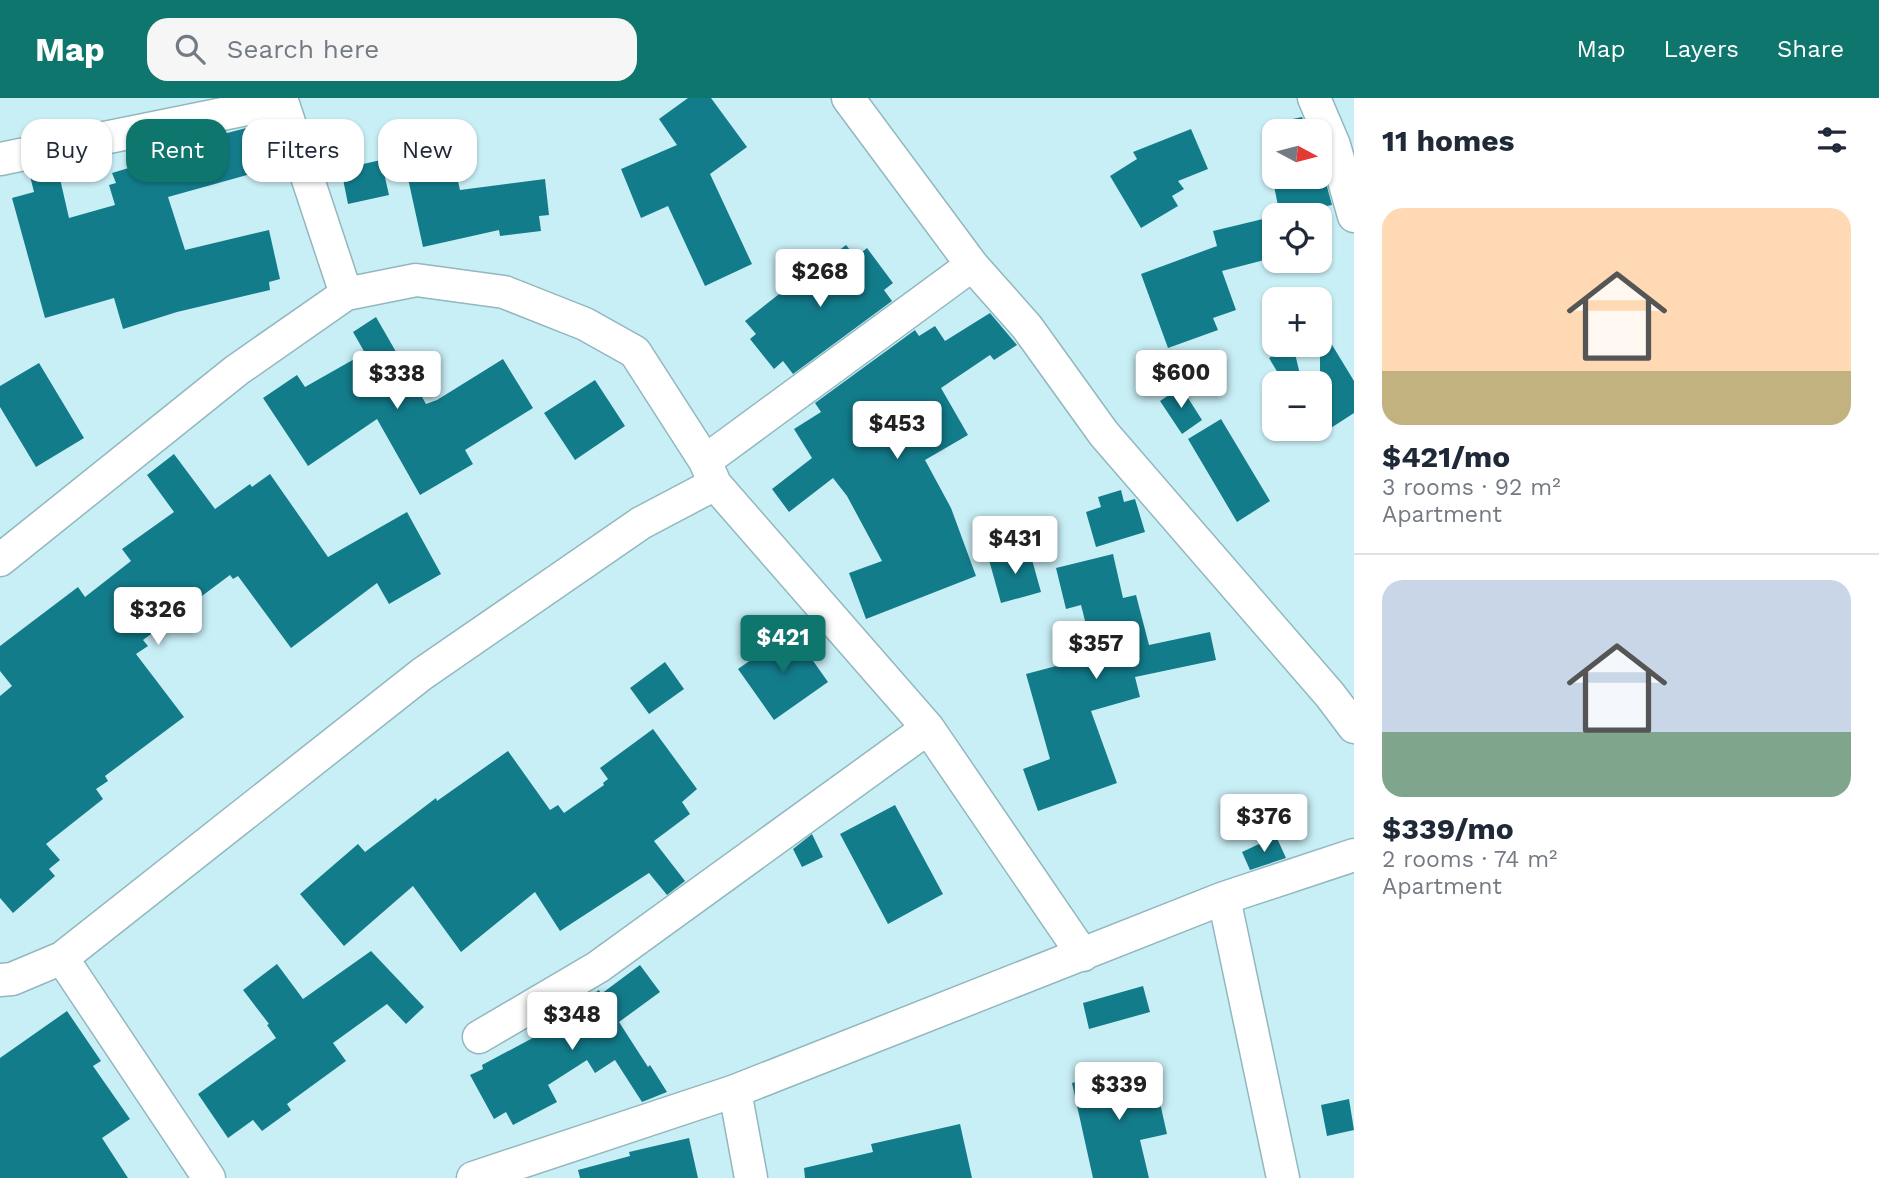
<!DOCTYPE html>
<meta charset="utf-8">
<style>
:root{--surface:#fff;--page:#f6f6f7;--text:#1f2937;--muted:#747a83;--line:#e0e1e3;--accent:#0f766e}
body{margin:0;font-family:"Work Sans",sans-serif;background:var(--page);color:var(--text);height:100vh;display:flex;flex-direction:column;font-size:26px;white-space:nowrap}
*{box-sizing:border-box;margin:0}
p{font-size:23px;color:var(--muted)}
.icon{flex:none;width:38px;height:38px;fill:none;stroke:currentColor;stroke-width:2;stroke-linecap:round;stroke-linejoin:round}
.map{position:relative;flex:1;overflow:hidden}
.side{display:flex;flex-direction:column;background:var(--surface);width:525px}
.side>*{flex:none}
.hud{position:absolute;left:21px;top:21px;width:665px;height:63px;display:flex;gap:14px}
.needle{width:46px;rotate:97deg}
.controls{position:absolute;left:1262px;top:21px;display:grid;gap:14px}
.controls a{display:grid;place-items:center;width:70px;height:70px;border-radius:14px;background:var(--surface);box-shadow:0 2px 5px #0004;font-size:35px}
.price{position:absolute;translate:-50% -60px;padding:0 16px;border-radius:7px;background:#fff;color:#222;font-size:23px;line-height:46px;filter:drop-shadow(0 2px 4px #0008)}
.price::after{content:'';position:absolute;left:50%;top:42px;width:21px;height:16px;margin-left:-10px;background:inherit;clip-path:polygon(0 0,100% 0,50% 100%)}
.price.on{background:var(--accent);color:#fff}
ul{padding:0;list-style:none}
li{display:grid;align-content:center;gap:14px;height:371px;padding:0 28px}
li+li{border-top:2px solid var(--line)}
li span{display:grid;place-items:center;height:217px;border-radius:21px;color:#555}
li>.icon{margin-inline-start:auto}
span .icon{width:126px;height:126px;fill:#fffc;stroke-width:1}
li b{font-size:30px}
h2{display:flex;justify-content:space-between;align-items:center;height:84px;padding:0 28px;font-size:30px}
.pill{padding:0 24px;border-radius:21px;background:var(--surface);box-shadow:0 2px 5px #0004;font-size:24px;line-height:63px}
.pill.on{background:var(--accent);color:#fff}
header{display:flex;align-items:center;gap:42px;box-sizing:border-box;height:98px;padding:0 35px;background:var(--accent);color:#fff}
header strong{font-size:33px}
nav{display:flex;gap:38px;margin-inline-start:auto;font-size:24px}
.search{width:490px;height:63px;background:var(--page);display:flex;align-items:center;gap:18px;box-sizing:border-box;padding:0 24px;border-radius:21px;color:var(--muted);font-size:26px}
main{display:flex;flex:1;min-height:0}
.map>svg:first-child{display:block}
</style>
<header>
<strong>Map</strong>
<div class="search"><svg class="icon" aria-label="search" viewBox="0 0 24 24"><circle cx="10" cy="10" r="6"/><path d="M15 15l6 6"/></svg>Search here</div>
<nav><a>Map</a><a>Layers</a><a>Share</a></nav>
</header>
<main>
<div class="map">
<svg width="1354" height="1080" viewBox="0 0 1354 1080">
<rect width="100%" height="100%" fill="#c9eff6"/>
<path fill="#137c8b" d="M 688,0 L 711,0 L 747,49 L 710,76 L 752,166 L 705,188 L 668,108 L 641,120 L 621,71 L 677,47 L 659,21 Z
M 1302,19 L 1308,33 L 1274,33 L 1274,79 L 1320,79 L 1320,63 L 1332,107 L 1280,117 L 1265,45 L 1269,45 L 1265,27 Z
M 250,29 L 261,73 L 168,99 L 185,152 L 269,132 L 280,181 L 269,184 L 270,192 L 177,214 L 123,231 L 114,200 L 45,220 L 12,100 L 34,94 L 30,78 L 58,72 L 69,120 L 115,107 L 109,87 L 116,85 L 112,75 L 172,57 L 170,50 Z
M 1191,31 L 1208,71 L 1178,83 L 1184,91 L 1172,98 L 1178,108 L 1141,130 L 1110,78 L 1137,61 L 1133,54 Z
M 381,62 L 389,97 L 348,106 L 341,71 Z
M 454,66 L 460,92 L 545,81 L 549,117 L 539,118 L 541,133 L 500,138 L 499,132 L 423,149 L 407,76 Z
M 1263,121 L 1272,160 L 1222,173 L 1236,212 L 1213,220 L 1218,232 L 1168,250 L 1141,176 L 1217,148 L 1213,133 Z
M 846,147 L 856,159 L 867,150 L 893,185 L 884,192 L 892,203 L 793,276 L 783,263 L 774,271 L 750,241 L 756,236 L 745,223 L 835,152 L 837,154 Z
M 990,215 L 1017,247 L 994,262 L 990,257 L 941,290 L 968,337 L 925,362 L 951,410 L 976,478 L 866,521 L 849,475 L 882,463 L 847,398 L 833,380 L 789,414 L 772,391 L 812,360 L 794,331 L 821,314 L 815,305 L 915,232 L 919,238 L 935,228 L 945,243 Z
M 376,219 L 426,306 L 437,302 L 503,261 L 533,310 L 465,352 L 473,366 L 420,397 L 377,321 L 308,368 L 263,300 L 297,277 L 305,289 L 365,255 L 353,234 Z
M 1320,227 L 1354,283 L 1354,315 L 1320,337 Z
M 1291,247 L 1293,247 L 1302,285 L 1284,285 L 1269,260 Z
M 39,265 L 84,340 L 36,369 L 0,309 L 0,288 Z
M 595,282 L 625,328 L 575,362 L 544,315 Z
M 1181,289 L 1202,322 L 1182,336 L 1160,303 Z
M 1221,321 L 1270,403 L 1237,424 L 1188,341 Z
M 174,356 L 215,411 L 250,386 L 252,389 L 270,376 L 328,459 L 407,414 L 441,476 L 389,506 L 377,485 L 291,550 L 238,478 L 233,481 L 230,477 L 143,542 L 148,548 L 136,556 L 184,619 L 105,678 L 108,683 L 96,691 L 103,701 L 46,746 L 60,762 L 49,771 L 55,778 L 13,815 L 0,800 L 0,598 L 12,588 L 0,573 L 0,548 L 78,489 L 85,499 L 131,463 L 122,451 L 174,414 L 147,377 Z
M 1121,392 L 1124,404 L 1135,401 L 1145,434 L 1096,449 L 1086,414 L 1101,409 L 1098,399 Z
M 1029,451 L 1041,494 L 1001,505 L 989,462 Z
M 1113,456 L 1123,500 L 1136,497 L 1149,547 L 1210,534 L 1216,562 L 1135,579 L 1140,599 L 1091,613 L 1117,685 L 1038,713 L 1023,671 L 1050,661 L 1026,576 L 1094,558 L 1081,507 L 1066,511 L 1056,470 Z
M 792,533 L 828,584 L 774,622 L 738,571 Z
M 665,564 L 684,591 L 649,616 L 630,590 Z
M 653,631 L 697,691 L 682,704 L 690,716 L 654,743 L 685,783 L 667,797 L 649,775 L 560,833 L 535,794 L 461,854 L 413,788 L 344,848 L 300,796 L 358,746 L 365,754 L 436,700 L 437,703 L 508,653 L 550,712 L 558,707 L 564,715 L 604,687 L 603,685 L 608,681 L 600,670 Z
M 895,707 L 943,796 L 888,826 L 840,736 Z
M 812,736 L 823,759 L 802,769 L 793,751 Z
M 1276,738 L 1286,760 L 1250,772 L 1242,754 Z
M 371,853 L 424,909 L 406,926 L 387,906 L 333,945 L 346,963 L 287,1006 L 291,1012 L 262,1033 L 253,1022 L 228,1040 L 198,996 L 276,940 L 267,927 L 269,926 L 243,892 L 277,866 L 303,901 Z
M 640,867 L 660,894 L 619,924 L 648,969 L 650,967 L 667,994 L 642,1004 L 615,962 L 595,975 L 587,962 L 548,987 L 557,1004 L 513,1027 L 506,1014 L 494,1021 L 470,977 L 483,971 L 482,967 L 542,935 L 539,931 L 599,892 L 601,896 Z
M 1143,888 L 1150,914 L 1089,931 L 1083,905 Z
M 67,913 L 101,963 L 93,968 L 130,1021 L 102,1040 L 128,1080 L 0,1080 L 0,960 Z
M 1126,972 L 1127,980 L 1153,974 L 1167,1036 L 1140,1042 L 1149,1080 L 1093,1080 L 1072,985 Z
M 1349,1001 L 1354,1032 L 1327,1038 L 1321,1007 Z
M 960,1026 L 972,1080 L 805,1080 L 804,1070 L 873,1054 L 871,1046 Z
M 689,1040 L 698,1080 L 580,1080 L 578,1072 L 630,1058 L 629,1054 Z"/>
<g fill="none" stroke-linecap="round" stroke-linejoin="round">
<g stroke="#92b7be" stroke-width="35">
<path id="street" d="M 281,0 L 346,196
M 848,0 L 972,167 L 1027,229 L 1104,336 L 1330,597 L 1354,629
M 1314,0 L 1334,47 L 1354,118
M 0,61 L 282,4
M 705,363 L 972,167
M 0,462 L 237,272 L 346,196 L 416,182 L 504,194 L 585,226 L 635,254 L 705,363 L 715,386 L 928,630 L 1083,857
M 1224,800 L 1283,1080
M 62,860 L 209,1080
M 0,882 L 12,881 L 62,860 L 422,576 L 641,425 L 715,386
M 479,939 L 598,869 L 928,630
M 735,993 L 751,1080
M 473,1080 L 735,993 L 1224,800 L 1354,757"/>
</g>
<use href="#street" stroke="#fff" stroke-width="32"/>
</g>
</svg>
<div class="controls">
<a><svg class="needle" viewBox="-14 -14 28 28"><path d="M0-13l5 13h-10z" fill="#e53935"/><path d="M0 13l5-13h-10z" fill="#747a83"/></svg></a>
<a><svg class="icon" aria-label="locate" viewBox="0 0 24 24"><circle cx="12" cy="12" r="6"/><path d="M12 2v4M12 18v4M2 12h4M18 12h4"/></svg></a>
<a>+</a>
<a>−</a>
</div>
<b class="price" style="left:820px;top:211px">$268</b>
<b class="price" style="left:1181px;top:312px">$600</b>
<b class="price" style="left:397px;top:313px">$338</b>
<b class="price" style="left:897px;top:363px">$453</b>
<b class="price" style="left:1015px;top:478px">$431</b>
<b class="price" style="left:158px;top:549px">$326</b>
<b class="price on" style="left:783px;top:577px">$421</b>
<b class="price" style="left:1096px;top:583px">$357</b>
<b class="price" style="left:1264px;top:756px">$376</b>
<b class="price" style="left:572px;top:954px">$348</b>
<b class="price" style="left:1119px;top:1024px">$339</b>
<div class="hud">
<a class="pill">Buy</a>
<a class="pill on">Rent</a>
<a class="pill">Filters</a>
<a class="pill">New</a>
</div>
</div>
<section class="side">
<h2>11 homes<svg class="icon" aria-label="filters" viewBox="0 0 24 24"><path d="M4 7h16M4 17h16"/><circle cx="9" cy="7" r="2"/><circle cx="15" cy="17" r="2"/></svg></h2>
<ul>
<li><span style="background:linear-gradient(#ffd9b3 75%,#c2b280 0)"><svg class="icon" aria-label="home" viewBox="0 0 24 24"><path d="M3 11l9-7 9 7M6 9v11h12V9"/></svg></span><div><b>$421/mo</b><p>3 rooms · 92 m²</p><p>Apartment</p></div></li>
<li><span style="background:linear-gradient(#c9d6e8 70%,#7fa58c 0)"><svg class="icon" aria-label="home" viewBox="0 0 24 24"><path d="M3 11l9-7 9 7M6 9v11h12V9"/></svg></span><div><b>$339/mo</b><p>2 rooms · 74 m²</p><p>Apartment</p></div></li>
</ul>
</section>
</main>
